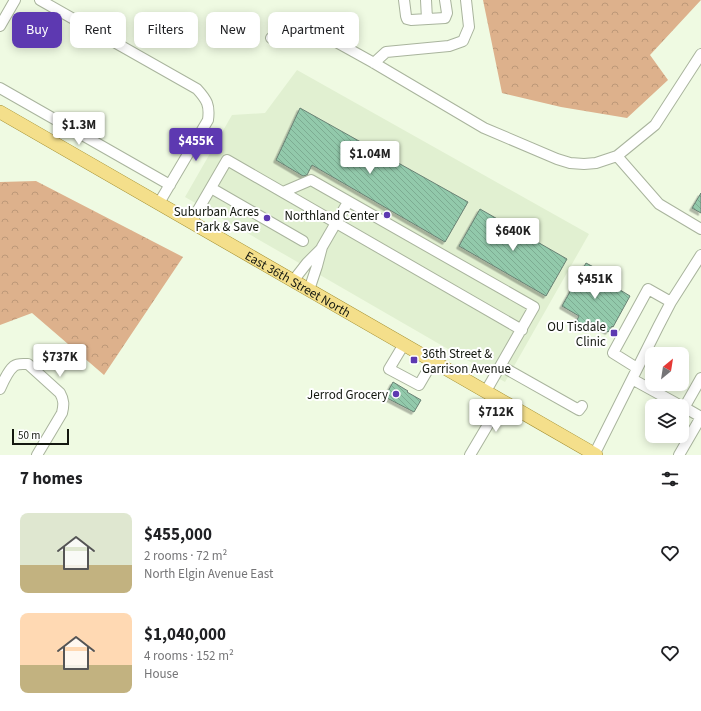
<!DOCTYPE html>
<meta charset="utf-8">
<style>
:root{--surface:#fff;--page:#f6f6f6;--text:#202124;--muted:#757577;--accent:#5d39b1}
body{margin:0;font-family:"Source Sans 3",sans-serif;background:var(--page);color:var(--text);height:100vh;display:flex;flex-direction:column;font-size:15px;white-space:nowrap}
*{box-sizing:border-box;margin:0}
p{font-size:13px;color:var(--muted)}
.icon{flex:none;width:22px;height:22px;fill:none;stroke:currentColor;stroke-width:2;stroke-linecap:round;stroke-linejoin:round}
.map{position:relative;height:455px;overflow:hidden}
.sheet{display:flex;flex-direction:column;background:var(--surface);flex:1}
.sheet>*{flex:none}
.hud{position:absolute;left:12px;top:12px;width:400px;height:36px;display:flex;gap:8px}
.needle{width:26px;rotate:30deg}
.controls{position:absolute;left:645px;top:347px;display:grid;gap:8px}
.controls a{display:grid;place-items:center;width:44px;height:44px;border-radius:8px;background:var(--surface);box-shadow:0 2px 10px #0003;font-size:20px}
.scale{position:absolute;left:12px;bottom:10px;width:57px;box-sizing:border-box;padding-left:4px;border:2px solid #141810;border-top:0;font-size:11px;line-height:14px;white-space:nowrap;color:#141810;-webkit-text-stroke:3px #fff;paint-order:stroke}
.price{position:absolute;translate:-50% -34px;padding:0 9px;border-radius:4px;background:#fff;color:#222;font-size:13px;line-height:26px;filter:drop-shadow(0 1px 2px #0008)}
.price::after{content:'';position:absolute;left:50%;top:24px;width:12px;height:9px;margin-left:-6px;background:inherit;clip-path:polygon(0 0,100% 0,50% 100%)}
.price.on{background:var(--accent);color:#fff}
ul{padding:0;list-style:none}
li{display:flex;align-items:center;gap:12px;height:100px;padding:0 20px}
li span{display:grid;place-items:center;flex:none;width:112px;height:80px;border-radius:8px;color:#555}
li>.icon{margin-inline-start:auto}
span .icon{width:48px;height:48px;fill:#fffc;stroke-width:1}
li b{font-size:17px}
h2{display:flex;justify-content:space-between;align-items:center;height:48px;padding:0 20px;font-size:17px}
.chip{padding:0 14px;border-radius:8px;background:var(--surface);box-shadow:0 2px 10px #0003;font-size:14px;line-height:36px}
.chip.on{background:var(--accent);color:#fff}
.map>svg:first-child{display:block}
</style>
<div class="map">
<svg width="701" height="455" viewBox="0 0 701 455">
<defs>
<pattern id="forest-crowns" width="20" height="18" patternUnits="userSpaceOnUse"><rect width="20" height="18" fill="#ddb18c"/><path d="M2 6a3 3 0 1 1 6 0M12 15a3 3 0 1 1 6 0" fill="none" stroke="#bd9878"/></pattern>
<pattern id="building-back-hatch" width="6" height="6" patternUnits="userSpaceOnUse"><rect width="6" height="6" fill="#92c9ab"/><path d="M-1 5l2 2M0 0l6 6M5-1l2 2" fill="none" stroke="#7dac92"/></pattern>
<filter id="shadow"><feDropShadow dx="-2.5" dy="2.5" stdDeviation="0" flood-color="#0004"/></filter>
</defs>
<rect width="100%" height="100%" fill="#effae2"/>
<path fill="#e1f0d1" d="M 297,70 L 589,234 L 505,382 L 185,197 L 232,115 L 265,113 Z"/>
<path fill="url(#forest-crowns)" d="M 483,0 L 701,0 L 650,55 L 668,80 L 627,118 L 561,107 L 502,93 Z
M 36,181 L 183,257 L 104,375 L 32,313 L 0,325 L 0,182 Z"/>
<path fill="url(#building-back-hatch)" stroke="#6a8174" filter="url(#shadow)" d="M 300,108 L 468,202 L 445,242 L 312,165 L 307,175 L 303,176 L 276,160 Z
M 701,193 L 701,213 L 692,208 Z
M 480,209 L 567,259 L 546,296 L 459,246 Z
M 586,263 L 605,273 L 602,279 L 630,296 L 613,327 L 612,326 L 608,332 L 590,322 L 587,328 L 576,322 L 579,316 L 562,306 Z
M 393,382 L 408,391 L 407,392 L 421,400 L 414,412 L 385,397 Z"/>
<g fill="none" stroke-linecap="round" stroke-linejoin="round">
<g stroke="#a9b49d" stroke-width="12">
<path id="minor" d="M 40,0 L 197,89 C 207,100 210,105 208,120 L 159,203
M 404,0 L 406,16 L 407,19 L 411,20 L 445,18 L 447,13 L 445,0
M 426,0 L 427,19
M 0,26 L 15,0
M 271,38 L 312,32 L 320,33 L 374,63 L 484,128 L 557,159 L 570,163 L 584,164 L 596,163 L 617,156 L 655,125 L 701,54
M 374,63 L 386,52 L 449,46 L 463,41 L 469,27 L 466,0
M 0,88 L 170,185
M 617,156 L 659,204 L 701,229
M 211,188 L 303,241
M 283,192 L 311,180 L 534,307 L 486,391
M 191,222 L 227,160 L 522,330
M 293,281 L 307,263 L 321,249
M 309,290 L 317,266 L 322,247 L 348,202
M 404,344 L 389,369 L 419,385 L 433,361
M 501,366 L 579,410 L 582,406
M 637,368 L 613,353 L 648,289 L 671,302
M 632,379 L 681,406
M 0,389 C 3,382 9,370 14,366 C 18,363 23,364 28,364 L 60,393 C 64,400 64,405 62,413 L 37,455
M 682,406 L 701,417
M 684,408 L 701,378
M 470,455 L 502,401
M 594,455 L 658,327 L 671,302 L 701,255
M 679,455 L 701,417"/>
</g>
<g stroke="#a08c2e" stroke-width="14">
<g id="major">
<path id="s1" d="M 0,112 L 596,455"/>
</g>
</g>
<use href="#minor" stroke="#fff" stroke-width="10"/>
<use href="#major" stroke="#f4df8b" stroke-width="13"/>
</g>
<g fill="#5d39b1" stroke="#fff" stroke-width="1.5">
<circle cx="387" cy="215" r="4"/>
<circle cx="267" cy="218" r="4"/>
<rect x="610" y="329" width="8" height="8" rx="2"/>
<rect x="410" y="356" width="8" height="8" rx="2"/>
<circle cx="396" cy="394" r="4"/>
</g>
<g text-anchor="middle" stroke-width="4" stroke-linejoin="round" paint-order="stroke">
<g font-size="13" fill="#141810" stroke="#fff" text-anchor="end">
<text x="259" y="216">Suburban Acres<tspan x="259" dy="15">Park &amp; Save</tspan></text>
<text x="379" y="220">Northland Center</text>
<text x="606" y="331">OU Tisdale<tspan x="606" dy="15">Clinic</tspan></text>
<text x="422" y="358" text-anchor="start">36th Street &amp;<tspan x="422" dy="15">Garrison Avenue</tspan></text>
<text x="388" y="399">Jerrod Grocery</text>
</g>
<g font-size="13" fill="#141810" stroke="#fff">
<text dy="5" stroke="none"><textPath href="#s1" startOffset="344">East 36th Street North</textPath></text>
</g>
</g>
</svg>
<div class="controls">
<a><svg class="needle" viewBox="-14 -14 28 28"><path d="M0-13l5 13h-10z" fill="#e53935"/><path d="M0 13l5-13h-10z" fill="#757577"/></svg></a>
<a><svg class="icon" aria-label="layers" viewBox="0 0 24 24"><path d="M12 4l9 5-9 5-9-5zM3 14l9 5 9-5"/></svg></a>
</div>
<div class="scale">50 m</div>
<b class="price" style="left:79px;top:146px">$1.3M</b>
<b class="price on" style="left:196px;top:162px">$455K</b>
<b class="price" style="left:370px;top:175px">$1.04M</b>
<b class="price" style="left:513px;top:252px">$640K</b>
<b class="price" style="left:595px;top:300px">$451K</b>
<b class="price" style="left:60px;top:378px">$737K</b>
<b class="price" style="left:496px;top:433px">$712K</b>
<div class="hud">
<a class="chip on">Buy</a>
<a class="chip">Rent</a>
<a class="chip">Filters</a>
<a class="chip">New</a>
<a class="chip">Apartment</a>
</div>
</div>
<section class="sheet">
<h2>7 homes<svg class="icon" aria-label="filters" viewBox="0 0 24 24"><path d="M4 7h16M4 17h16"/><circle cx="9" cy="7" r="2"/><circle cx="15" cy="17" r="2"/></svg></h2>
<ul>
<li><span style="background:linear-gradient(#dfe7d0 65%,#c2b280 0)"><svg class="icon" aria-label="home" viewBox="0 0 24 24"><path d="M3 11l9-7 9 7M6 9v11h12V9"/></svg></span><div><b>$455,000</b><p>2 rooms · 72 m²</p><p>North Elgin Avenue East</p></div><svg class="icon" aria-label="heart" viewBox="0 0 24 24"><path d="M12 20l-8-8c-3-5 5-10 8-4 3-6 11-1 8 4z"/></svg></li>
<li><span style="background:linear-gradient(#ffd9b3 65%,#c2b280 0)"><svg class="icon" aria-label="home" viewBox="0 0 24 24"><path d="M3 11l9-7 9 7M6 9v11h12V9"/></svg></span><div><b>$1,040,000</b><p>4 rooms · 152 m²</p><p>House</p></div><svg class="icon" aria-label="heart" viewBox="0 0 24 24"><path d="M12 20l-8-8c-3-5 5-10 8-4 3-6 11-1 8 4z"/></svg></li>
</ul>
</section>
